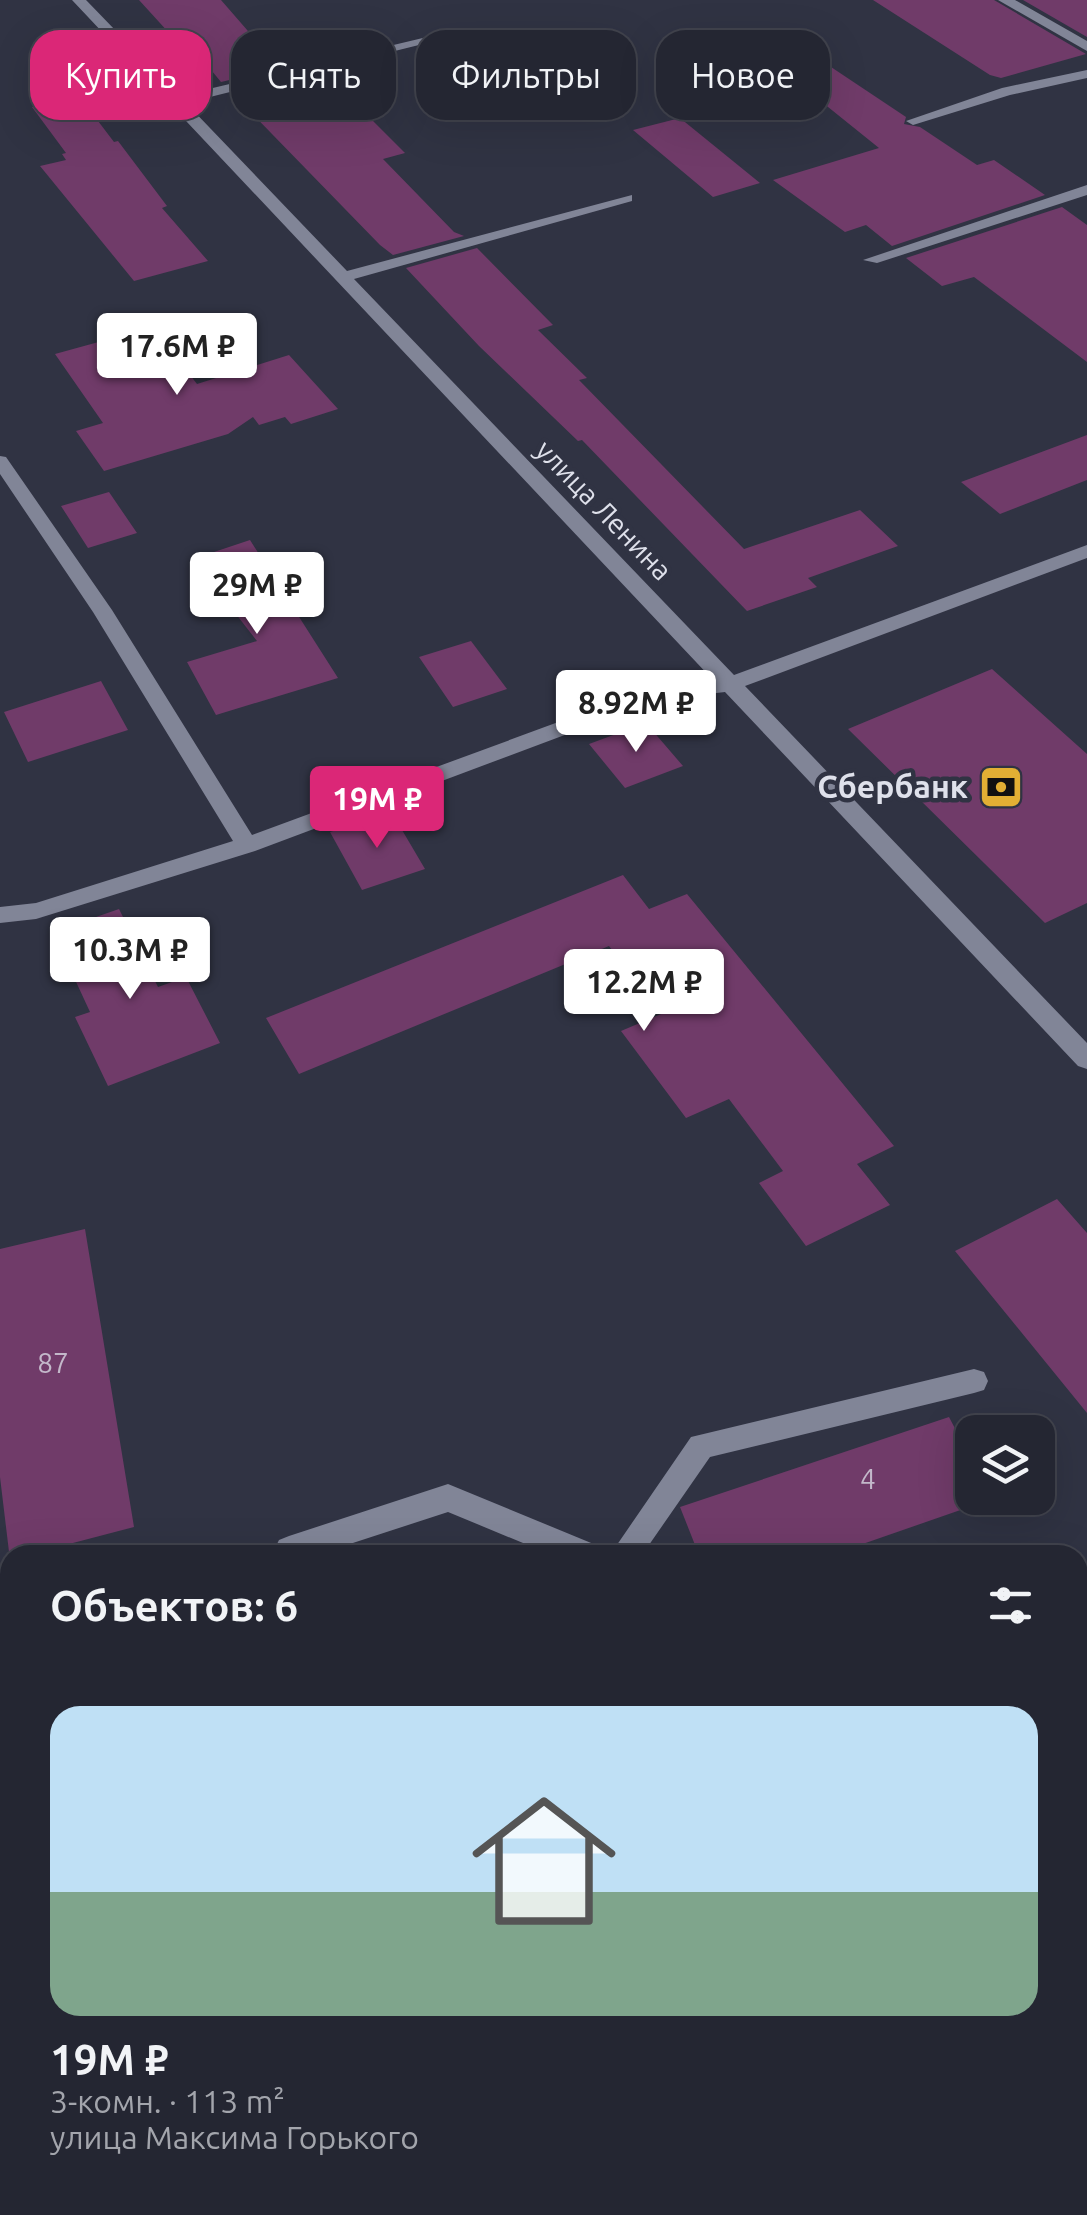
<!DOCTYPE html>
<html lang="ru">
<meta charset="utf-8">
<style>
:root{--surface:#242632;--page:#30323e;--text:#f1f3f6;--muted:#a3a5ac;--line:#41434d;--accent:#db2777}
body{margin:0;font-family:Ubuntu,sans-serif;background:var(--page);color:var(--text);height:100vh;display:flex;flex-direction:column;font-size:38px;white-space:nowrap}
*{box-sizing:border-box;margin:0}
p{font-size:32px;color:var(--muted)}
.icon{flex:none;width:55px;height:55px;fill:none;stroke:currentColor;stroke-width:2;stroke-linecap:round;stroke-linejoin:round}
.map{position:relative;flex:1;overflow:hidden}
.details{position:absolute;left:0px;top:1545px;width:1088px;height:670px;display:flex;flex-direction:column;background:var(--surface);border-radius:30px 30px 0 0;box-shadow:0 10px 40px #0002,0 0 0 2px var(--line)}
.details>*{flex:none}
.guide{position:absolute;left:30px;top:30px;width:1028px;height:90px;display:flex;gap:20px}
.fabs{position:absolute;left:955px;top:1415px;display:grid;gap:20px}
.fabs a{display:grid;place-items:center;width:100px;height:100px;border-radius:20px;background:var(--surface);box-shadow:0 10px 40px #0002,0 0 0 2px var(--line);font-size:50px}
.price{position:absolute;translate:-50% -85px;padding:0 22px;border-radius:10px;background:#fff;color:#222;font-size:32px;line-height:65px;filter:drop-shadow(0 2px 5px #0008)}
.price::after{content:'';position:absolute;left:50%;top:60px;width:30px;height:22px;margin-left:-15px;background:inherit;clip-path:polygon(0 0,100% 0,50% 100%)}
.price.active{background:var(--accent);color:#fff}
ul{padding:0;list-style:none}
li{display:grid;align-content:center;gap:20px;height:530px;padding:0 50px}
li span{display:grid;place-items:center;height:310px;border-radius:30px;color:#555}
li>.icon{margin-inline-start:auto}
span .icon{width:180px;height:180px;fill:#fffc;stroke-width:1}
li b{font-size:42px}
h2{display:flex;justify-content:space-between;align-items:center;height:120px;padding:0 50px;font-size:42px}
.chip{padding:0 35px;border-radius:30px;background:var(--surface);box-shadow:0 10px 40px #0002,0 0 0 2px var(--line);font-size:35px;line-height:90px}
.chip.active{background:var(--accent);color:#fff}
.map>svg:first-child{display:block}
</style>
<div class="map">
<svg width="1087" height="2215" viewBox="0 0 1087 2215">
<rect width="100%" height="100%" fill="#303343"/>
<path fill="#703b69" d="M 139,0 L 221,0 L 280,68 L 221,82 L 198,54 L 190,56 Z
M 873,0 L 994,0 L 1086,54 L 1001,78 L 990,75 Z
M 1023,0 L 1087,0 L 1087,37 Z
M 810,53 L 906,117 L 904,124 L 920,127 L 977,165 L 994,160 L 1045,195 L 892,246 L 866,225 L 845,232 L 773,180 L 879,148 L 792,78 Z
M 292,81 L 317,110 L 338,105 L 349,117 L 365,113 L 405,153 L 383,159 L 454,232 L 464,236 L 393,255 L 380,245 L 234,95 Z
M 79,96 L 114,142 L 118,141 L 167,206 L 162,208 L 208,261 L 134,281 L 40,166 L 66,160 L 62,154 L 66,153 L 32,107 Z
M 680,118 L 760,183 L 713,197 L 633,130 Z
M 1062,207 L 1087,225 L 1087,362 L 974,277 L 942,286 L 906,258 Z
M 477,248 L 553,325 L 538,330 L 587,378 L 579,380 L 744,549 L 860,510 L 898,546 L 808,578 L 817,587 L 747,611 L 582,440 L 578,441 L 479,346 L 406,268 Z
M 153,327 L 197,384 L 289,355 L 338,409 L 291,424 L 285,417 L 259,425 L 253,417 L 228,434 L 104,471 L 76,431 L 103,423 L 55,354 Z
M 1087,435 L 1087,480 L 1000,514 L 961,482 Z
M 109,492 L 137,533 L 88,548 L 61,506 Z
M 250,540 L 338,678 L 216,715 L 187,662 L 257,641 L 193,559 Z
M 471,641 L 507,689 L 453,707 L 419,657 Z
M 992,669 L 1087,754 L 1087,903 L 1045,923 L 848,729 Z
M 101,681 L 128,730 L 28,762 L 4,712 Z
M 646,723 L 683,766 L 625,788 L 589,744 Z
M 392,813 L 425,869 L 362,890 L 330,832 Z
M 623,875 L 649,909 L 687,894 L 894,1146 L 857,1164 L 890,1205 L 806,1246 L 759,1183 L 783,1171 L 729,1099 L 686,1118 L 621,1031 L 661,1014 L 609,946 L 299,1074 L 266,1018 Z
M 119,909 L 158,987 L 186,977 L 220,1043 L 108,1086 L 75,1017 L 90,1012 L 53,932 Z
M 1057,1199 L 1087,1233 L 1087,1413 L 955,1251 Z
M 85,1229 L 134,1527 L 27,1555 L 10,1555 L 10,1560 L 0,1477 L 0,1249 Z
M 949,1417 L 972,1461 L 972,1506 L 831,1555 L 699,1555 L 680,1507 Z"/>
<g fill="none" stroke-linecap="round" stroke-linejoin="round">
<path fill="#818597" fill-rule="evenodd" d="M 72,0 L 86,0 L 179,96 L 427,37 L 427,43 L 186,103 L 347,271 L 632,195 L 632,201 L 354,279 L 734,675 L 1087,545 L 1087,558 L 745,686 L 1087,1043 L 1087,1069 L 1078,1066 L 725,692 L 658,700 L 255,851 L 36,919 L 0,923 L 0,907 L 36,903 L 233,841 L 93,612 L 0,474 L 0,456 L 6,457 L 112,610 L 252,835 L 648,689 L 713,680 Z
M 998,0 L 1015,0 L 1087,41 L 1087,51 Z
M 1087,70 L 1087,78 L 1010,95 L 913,125 L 906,121 L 1002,88 Z
M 1087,185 L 1087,195 L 877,263 L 863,260 Z
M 974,1369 L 984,1372 L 988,1381 L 984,1390 L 974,1393 L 710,1457 L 642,1555 L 610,1555 L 691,1437 Z
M 448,1484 L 596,1545 L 601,1555 L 552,1555 L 448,1512 L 316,1555 L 276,1555 L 274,1550 L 279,1540 L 289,1536 Z
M 1087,1575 L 1087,1603 L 1078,1606 L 1078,1578 Z
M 10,1945 L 10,1979 L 0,1983 L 0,1949 Z"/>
</g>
<defs>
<g id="bank-square" transform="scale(2.25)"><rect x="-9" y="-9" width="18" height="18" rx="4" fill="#e2af34" stroke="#303343"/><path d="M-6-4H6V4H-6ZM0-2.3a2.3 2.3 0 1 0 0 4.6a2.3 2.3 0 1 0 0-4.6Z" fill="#111"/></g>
</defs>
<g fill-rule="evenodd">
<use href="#bank-square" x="1001" y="787"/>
</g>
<g text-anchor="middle" stroke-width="9" stroke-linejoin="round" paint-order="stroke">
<g font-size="28" fill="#dfe1eb" stroke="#303343">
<text transform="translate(604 510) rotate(46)" y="10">улица Ленина</text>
</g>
<g font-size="28" fill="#c3b8ca">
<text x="53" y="1373">87</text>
<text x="868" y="1489">4</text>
</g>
<g font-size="32" font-weight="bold" fill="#dfe1eb" stroke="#303343" text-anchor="end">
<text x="968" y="798">Сбербанк</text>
</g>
</g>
</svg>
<div class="fabs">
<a><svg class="icon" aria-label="layers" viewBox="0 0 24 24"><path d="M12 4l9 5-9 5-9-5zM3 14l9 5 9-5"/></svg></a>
</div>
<b class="price" style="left:177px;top:398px">17.6M ₽</b>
<b class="price" style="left:257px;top:637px">29M ₽</b>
<b class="price" style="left:636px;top:755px">8.92M ₽</b>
<b class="price active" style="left:377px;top:851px">19M ₽</b>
<b class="price" style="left:130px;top:1002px">10.3M ₽</b>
<b class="price" style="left:644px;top:1034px">12.2M ₽</b>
<div class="guide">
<a class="chip active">Купить</a>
<a class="chip">Снять</a>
<a class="chip">Фильтры</a>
<a class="chip">Новое</a>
</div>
<section class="details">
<h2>Объектов: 6<svg class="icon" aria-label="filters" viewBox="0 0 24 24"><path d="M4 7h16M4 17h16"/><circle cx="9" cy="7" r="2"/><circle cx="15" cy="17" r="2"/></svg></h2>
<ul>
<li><span style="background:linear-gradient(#bfe0f5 60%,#7fa58c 0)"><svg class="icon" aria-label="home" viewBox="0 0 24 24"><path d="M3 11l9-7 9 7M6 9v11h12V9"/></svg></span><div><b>19M ₽</b><p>3-комн. · 113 m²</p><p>улица Максима Горького</p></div></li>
</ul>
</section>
</div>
